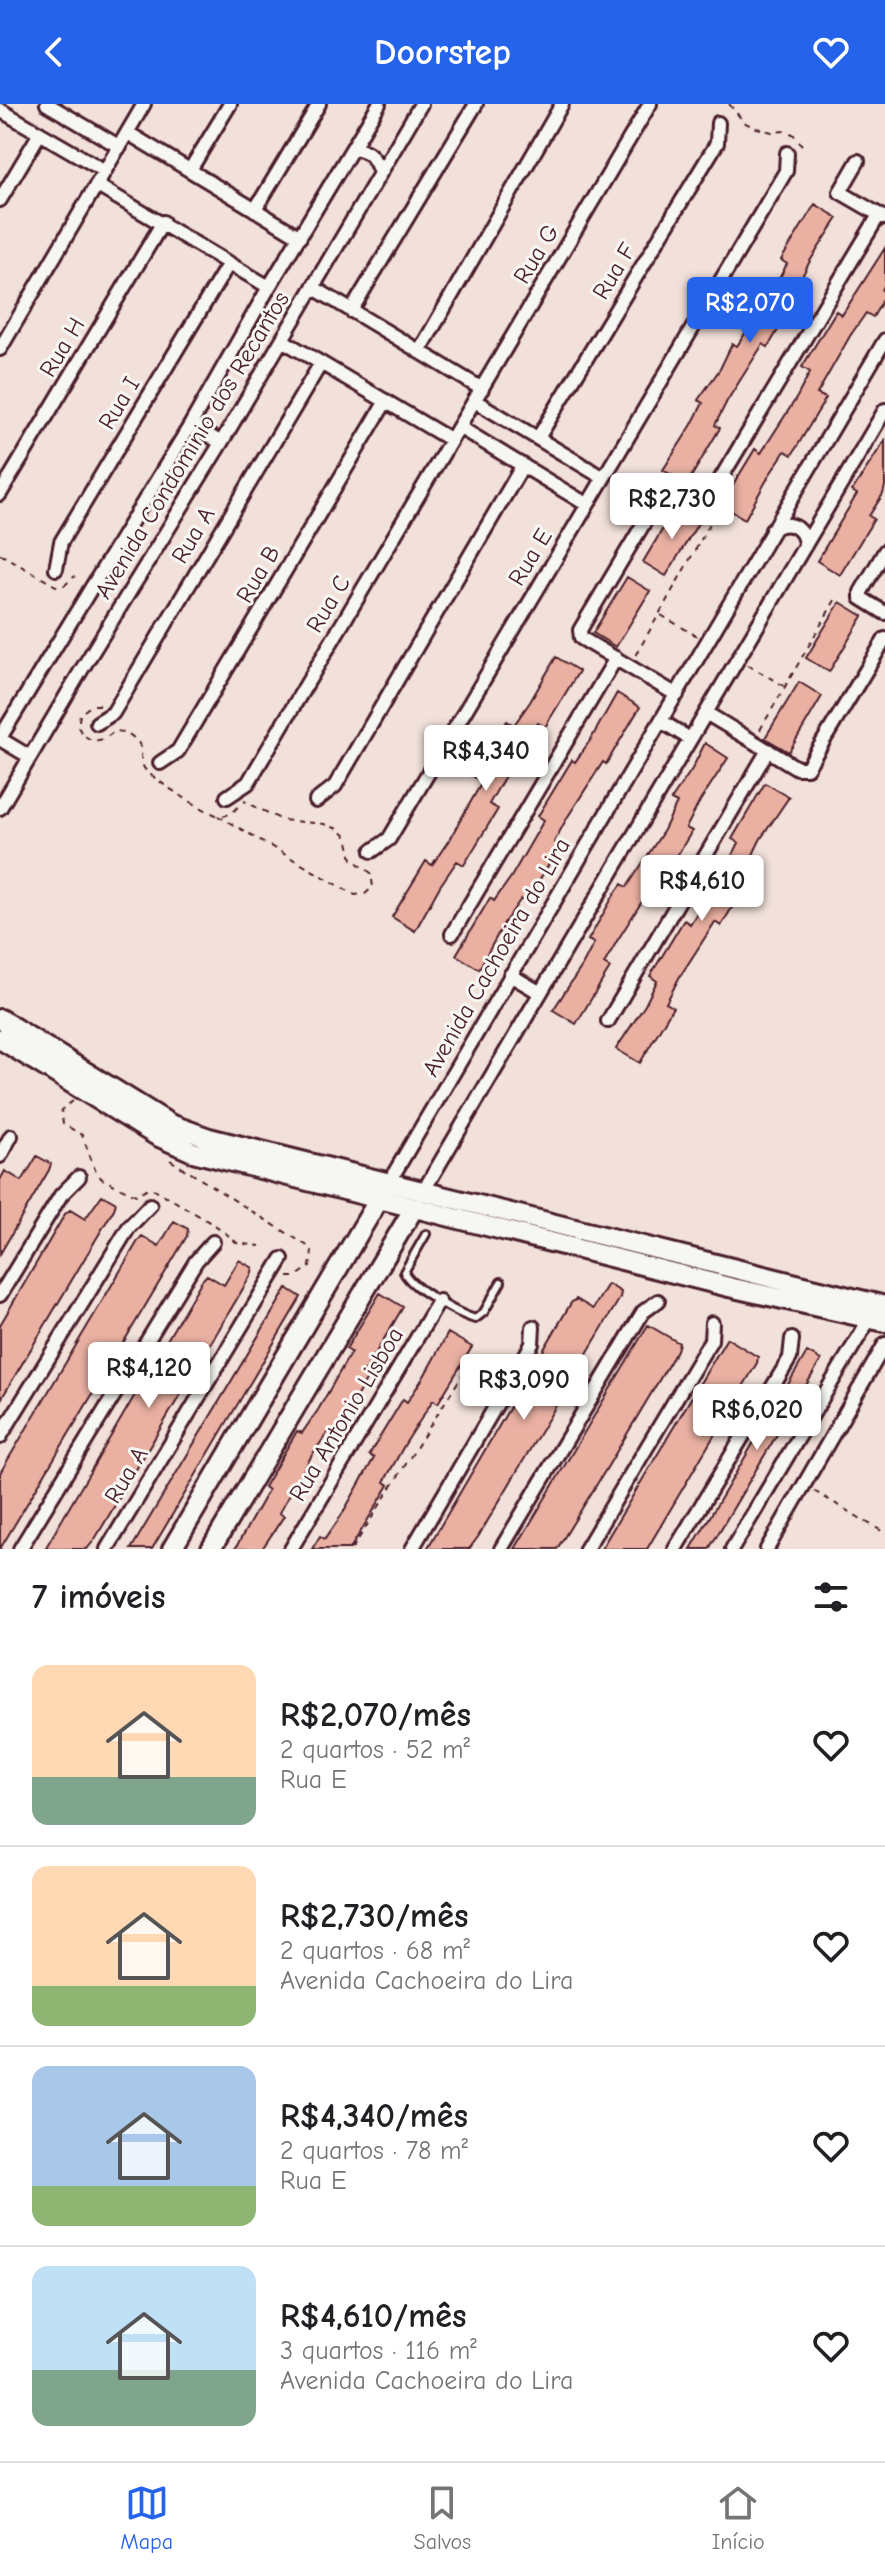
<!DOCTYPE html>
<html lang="pt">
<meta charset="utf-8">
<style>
:root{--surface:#fff;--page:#f2f2f2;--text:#202124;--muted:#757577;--line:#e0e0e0;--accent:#2563eb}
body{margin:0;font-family:"Comic Neue",sans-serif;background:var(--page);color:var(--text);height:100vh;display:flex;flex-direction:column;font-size:30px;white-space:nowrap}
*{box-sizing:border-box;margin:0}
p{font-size:26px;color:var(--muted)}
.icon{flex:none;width:44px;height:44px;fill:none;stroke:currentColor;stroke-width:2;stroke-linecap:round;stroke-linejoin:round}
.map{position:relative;height:1445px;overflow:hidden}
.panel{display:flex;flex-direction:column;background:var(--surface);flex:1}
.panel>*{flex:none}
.price{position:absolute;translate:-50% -68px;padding:0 18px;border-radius:8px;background:#fff;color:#222;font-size:26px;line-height:52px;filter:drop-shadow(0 2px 4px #0008)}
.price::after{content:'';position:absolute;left:50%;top:48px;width:24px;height:18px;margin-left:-12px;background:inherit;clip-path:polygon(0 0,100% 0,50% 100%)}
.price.current{background:var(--accent);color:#fff}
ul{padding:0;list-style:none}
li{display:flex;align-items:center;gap:24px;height:200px;padding:0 32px}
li+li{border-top:2px solid var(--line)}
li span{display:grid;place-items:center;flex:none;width:224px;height:160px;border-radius:16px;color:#555}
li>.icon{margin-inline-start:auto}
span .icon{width:96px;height:96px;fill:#fffc;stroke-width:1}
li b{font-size:34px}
h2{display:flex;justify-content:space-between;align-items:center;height:96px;padding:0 32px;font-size:34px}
header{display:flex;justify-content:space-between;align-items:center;height:104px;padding:0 32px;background:var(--accent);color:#fff;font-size:36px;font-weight:800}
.dock{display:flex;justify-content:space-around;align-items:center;height:112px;border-top:2px solid var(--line);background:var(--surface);font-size:22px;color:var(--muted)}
.dock a{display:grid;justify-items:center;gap:4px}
.dock .current{color:var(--accent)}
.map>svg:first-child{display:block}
</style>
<header><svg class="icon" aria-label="back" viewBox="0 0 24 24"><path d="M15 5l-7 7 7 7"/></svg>Doorstep<svg class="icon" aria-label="heart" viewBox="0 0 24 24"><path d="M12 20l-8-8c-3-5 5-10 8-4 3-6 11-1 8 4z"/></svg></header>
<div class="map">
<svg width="885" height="1445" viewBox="0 0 885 1445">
<rect width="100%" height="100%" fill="#f2e1da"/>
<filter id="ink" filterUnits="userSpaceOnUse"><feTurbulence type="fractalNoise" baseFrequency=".0125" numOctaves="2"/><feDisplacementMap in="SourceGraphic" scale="16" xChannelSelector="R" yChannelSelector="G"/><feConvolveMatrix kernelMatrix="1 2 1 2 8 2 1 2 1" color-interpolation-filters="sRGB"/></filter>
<g filter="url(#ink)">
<path fill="#eab1a3" stroke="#4a1f2b" stroke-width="2" d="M 815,100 L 838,114 L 810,157 L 796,184 L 802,187 L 775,231 L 768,243 L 763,240 L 727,297 L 715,321 L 720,324 L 687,380 L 663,366 L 691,322 L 703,299 L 698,296 L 720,265 L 732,240 L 737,242 L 773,186 L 787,160 L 781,156 Z
M 885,144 L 885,180 L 882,186 L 885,189 L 880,201 L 873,213 L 866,209 L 850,232 L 817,290 L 826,294 L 792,351 L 785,347 L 770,370 L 745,415 L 721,401 L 755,345 L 761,349 L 797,293 L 810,268 L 802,263 L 836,207 L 842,211 Z
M 885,336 L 885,382 L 883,390 L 869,412 L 874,415 L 840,471 L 817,457 L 857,390 L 852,387 Z
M 677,401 L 700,416 L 666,472 L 643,458 Z
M 627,473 L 650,487 L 616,543 L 593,529 Z
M 840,498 L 863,512 L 829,568 L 806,554 Z
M 556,553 L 579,567 L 545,623 L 538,619 L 522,642 L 489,700 L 498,705 L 464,761 L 457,757 L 440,782 L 415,827 L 392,813 L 426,757 L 432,761 L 449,736 L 482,678 L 474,673 L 507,617 L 514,621 L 530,598 Z
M 799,578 L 822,592 L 789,648 L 765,634 Z
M 617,589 L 640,603 L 606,660 L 603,658 L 567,714 L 554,738 L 560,742 L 526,798 L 521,795 L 504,819 L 479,865 L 456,851 L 490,794 L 494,797 L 511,773 L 544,716 L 538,712 L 572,656 L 575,658 L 591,635 Z
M 705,639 L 728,654 L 700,697 L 686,724 L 692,727 L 658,783 L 653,780 L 617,837 L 604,860 L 610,864 L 576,920 L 553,906 L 582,862 L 594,839 L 588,836 L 614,791 L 622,780 L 627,783 L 664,726 L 677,699 L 671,696 L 692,665 Z
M 765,679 L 789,693 L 760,736 L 748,761 L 755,765 L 721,822 L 715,818 L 679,874 L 666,899 L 673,903 L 640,959 L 616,945 L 645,901 L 657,877 L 650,872 L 684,816 L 690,820 L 726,764 L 739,739 L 732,735 Z
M 37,1052 L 51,1060 L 49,1066 L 0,1150 L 0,1076 L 5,1067 L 22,1077 Z
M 102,1091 L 116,1099 L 114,1105 L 0,1297 L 0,1221 L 65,1110 L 70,1106 L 85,1115 Z
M 174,1117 L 188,1125 L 187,1132 L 0,1445 L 0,1369 L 138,1137 L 142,1132 L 159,1142 Z
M 239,1156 L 253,1164 L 251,1171 L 95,1435 L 87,1445 L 45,1445 L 202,1176 L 207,1171 L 224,1181 Z
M 608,1180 L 621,1188 L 620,1194 L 478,1433 L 469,1445 L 427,1445 L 571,1199 L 576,1195 L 593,1205 Z
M 287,1184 L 301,1193 L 152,1445 L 131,1445 Z
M 380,1189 L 403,1203 L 362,1272 L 367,1275 L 333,1331 L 328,1328 L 312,1351 L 279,1409 L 284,1412 L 262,1445 L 235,1445 L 268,1386 L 264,1383 L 297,1327 L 302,1329 L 318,1306 L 351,1248 L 346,1245 Z
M 648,1221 L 679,1239 L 677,1246 L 605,1367 L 557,1445 L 515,1445 Z
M 448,1229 L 472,1243 L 438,1299 L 433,1296 L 405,1340 L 384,1378 L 389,1381 L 350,1445 L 312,1445 L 320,1432 L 325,1435 L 341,1412 L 374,1354 L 369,1351 L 403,1295 L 407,1298 L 423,1274 Z
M 727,1234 L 758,1253 L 757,1259 L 647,1445 L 601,1445 Z
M 807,1248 L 821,1256 L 709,1445 L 691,1445 Z"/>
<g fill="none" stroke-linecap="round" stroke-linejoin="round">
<g stroke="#4a1f2b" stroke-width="12">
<path id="lane" d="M 426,1130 L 404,1168 C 411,1184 458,1210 475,1215 L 484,1208 L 501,1178"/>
</g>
<g stroke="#4a1f2b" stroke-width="18">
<path id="street" d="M 47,0 L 120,43
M 0,6 L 105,67
M 128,29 L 300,133
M 349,50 L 353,44 C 370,46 375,54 380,69
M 858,57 L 840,88 L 885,114
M 190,66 L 230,0
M 96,81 L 269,183
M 0,96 L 40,29
M 255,106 L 319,0
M 314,184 L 482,285
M 351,207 L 476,0
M 282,236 L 451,336
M 0,245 L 144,0
M 419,248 L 562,0
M 475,297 L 602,373
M 191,320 L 221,339
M 459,323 L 586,400
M 538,334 L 717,39 L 718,19
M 0,390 L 163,118
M 772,425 C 788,415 805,423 805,442
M 885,447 L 861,488 L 861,494 L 885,509
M 56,465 L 61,438 L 229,159
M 677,591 L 581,534 L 580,526 L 663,387 L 666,384 L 674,386 L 701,400 L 709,394 L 879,111
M 706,609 L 797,664 L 807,664 L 885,535
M 661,617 L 690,635
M 97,619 L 113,609 L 321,259
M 0,634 L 191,320 L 269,183 L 379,0
M 0,635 L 30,653
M 160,659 L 178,647 L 386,297
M 227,693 L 248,679 L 650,0
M 316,697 L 335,682 L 523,361
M 0,704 L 82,565 L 221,339 L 421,0
M 372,747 L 389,735 L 786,67 L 787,49
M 452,830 L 616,554
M 510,871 L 539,888
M 608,917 L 768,646
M 0,1052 L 11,1032
M 385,1085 L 885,236
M 421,1091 L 885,306
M 0,1191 L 61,1091 L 79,1073
M 0,1333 L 129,1123 L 150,1101
M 20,1445 L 196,1157 L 213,1138
M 107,1445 L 282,1155
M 291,1445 L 439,1197
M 412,1445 L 532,1240 L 533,1223
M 501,1445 L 643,1208 L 658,1197
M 586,1445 L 711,1236 L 712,1219
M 675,1445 L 790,1254 L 792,1235
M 732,1445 L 870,1214
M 767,1445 L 885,1240"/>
</g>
<g stroke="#4a1f2b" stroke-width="24">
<path id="secondary" d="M 0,915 L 170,1020 L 209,1034 L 885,1202
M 0,935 L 157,1032 L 193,1048 L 729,1183 L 885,1218
M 172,1445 L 379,1095
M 211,1445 L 414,1104"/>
</g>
<path stroke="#4a1f2b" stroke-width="2" stroke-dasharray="6 6" stroke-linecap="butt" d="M 729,0 L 744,18 L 753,23 L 772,28 L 785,27 L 793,30 L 802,41
M 0,450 L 56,482 L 65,481 L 75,472
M 661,511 L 697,532
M 636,551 L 712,416
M 748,561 L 784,582
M 100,601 L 92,601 L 80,610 L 78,623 C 87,640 101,640 114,627 C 123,627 129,629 136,636 C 145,644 138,654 144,664 C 150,674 207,709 219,712 C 228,713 235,707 240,700
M 760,626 L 838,491
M 218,712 L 355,791 L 365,790 L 373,783 L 371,769 L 352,755 L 347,733 L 338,725 L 324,720 L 282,716 L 244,697
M 73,997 L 61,1006 L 63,1020 L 82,1031 L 96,1068 L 102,1075 L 136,1091 L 148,1084 L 156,1086 L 221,1125 L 237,1139 L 260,1142
M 170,1056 L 306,1141 L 312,1147 L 310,1163 L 295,1173 L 287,1173
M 814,1387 L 885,1429
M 352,1445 L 468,1262"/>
<use href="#lane" stroke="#f6f6f2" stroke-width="6"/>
<use href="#street" stroke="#f6f6f2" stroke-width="12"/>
<use href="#secondary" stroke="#f6f6f2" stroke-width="18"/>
</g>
</g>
<g text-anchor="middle" stroke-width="6" stroke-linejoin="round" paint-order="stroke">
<g font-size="24" fill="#4a1f2b" stroke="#f6f6f2">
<text transform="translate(536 150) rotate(-59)" y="8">Rua G</text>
<text transform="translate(614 167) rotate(-59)" y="8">Rua F</text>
<text transform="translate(62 243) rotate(-59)" y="8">Rua H</text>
<text transform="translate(119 299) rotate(-59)" y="8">Rua I</text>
<text transform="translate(192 341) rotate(-59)" y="8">Avenida Condominio dos Recantos</text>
<text transform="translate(193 431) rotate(-59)" y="8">Rua A</text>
<text transform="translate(530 453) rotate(-59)" y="8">Rua E</text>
<text transform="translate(258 470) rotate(-59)" y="8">Rua B</text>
<text transform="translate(328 500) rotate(-59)" y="8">Rua C</text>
<text transform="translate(496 853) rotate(-60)" y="8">Avenida Cachoeira do Lira</text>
<text transform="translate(346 1310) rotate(-59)" y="8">Rua Antonio Lisboa</text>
<text transform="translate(126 1371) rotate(-59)" y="8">Rua A</text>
</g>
</g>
</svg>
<b class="price current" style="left:750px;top:241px">R$2,070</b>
<b class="price" style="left:672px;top:437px">R$2,730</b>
<b class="price" style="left:486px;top:689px">R$4,340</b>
<b class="price" style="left:702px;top:819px">R$4,610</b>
<b class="price" style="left:149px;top:1306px">R$4,120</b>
<b class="price" style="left:524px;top:1318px">R$3,090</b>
<b class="price" style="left:757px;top:1348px">R$6,020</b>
</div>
<section class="panel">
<h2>7 imóveis<svg class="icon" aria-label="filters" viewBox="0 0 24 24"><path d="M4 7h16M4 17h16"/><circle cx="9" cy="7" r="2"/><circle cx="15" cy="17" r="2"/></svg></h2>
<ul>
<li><span style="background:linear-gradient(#ffd9b3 70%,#7fa58c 0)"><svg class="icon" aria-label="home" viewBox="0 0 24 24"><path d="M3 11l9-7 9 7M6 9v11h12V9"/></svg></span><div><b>R$2,070/mês</b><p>2 quartos · 52 m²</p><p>Rua E</p></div><svg class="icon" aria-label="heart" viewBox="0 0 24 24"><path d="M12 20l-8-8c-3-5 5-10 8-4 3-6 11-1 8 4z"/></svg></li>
<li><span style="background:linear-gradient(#ffd9b3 75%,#8fb573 0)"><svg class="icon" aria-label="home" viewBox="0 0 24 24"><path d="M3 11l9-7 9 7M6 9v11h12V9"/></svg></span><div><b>R$2,730/mês</b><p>2 quartos · 68 m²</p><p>Avenida Cachoeira do Lira</p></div><svg class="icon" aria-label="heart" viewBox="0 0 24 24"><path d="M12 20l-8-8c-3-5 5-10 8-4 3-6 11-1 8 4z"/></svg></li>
<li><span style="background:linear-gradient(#a9c7e8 75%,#8fb573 0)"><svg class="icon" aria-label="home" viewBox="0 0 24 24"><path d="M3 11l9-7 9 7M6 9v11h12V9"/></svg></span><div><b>R$4,340/mês</b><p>2 quartos · 78 m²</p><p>Rua E</p></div><svg class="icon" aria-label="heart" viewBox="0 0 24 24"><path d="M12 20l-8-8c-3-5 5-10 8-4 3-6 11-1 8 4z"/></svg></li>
<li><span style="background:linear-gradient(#bfe0f5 65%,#7fa58c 0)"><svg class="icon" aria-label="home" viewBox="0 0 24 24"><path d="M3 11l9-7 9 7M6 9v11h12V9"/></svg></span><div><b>R$4,610/mês</b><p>3 quartos · 116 m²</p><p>Avenida Cachoeira do Lira</p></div><svg class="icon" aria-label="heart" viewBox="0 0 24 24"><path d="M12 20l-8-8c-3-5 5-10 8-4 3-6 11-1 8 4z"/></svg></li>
</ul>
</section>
<nav class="dock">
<a class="current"><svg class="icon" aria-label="map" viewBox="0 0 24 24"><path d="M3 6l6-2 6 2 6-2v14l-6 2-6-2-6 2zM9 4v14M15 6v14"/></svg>Mapa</a>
<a><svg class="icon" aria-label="saved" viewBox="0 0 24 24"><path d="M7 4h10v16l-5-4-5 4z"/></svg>Salvos</a>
<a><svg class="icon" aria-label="home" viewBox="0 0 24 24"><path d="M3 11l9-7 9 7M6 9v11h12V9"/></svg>Início</a>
</nav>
